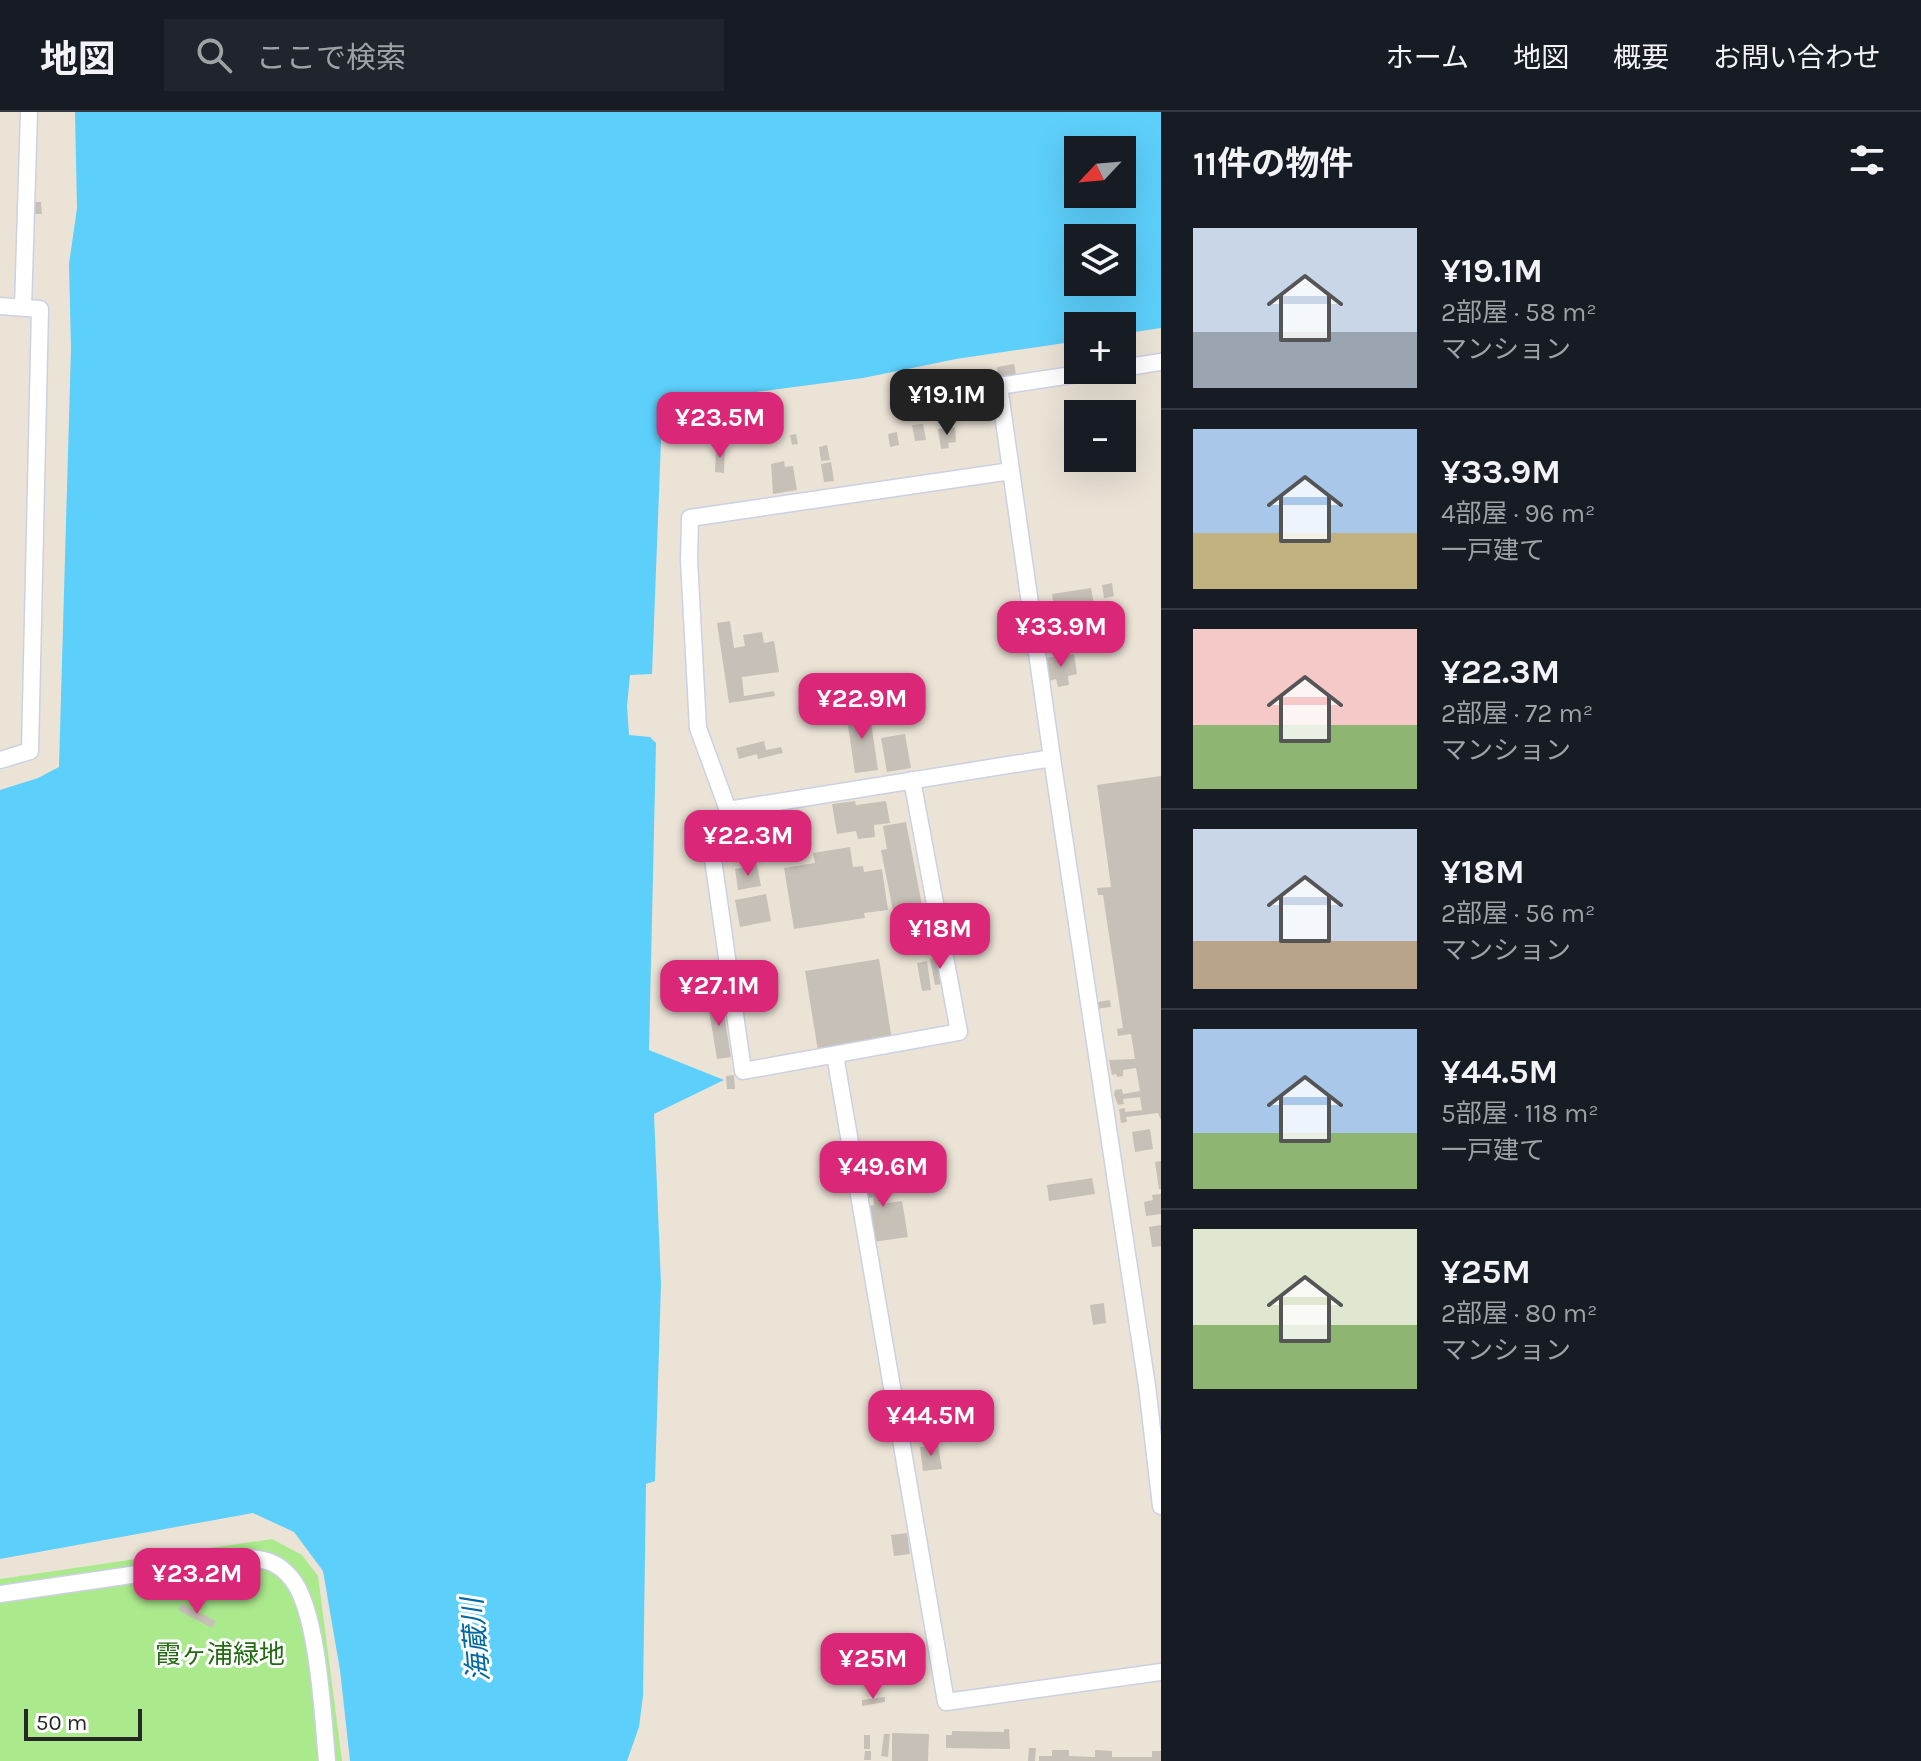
<!DOCTYPE html>
<html lang="ja">
<meta charset="utf-8">
<style>
:root{--surface:#171b24;--page:#20242c;--text:#f1f3f6;--muted:#9ea1a6;--line:#363941;--accent:#db2777}
body{margin:0;font-family:Karla,"Noto Sans JP",sans-serif;background:var(--page);color:var(--text);height:100vh;display:flex;flex-direction:column;font-size:30px;white-space:nowrap}
*{box-sizing:border-box;margin:0}
p{font-size:26px;color:var(--muted)}
.icon{flex:none;width:44px;height:44px;fill:none;stroke:currentColor;stroke-width:2;stroke-linecap:round;stroke-linejoin:round}
.map{position:relative;flex:1;overflow:hidden}
.sheet{display:flex;flex-direction:column;background:var(--surface);width:760px}
.sheet>*{flex:none}
.needle{width:52px;rotate:244deg}
.fabs{position:absolute;left:1064px;top:24px;display:grid;gap:16px}
.fabs a{display:grid;place-items:center;width:72px;height:72px;border-radius:0px;background:var(--surface);box-shadow:0 8px 32px #0002;font-size:40px}
.scale{position:absolute;left:24px;bottom:20px;width:118px;box-sizing:border-box;padding-left:8px;border:4px solid #272727;border-top:0;font-size:22px;line-height:28px;white-space:nowrap;color:#272727;-webkit-text-stroke:6px #fff;paint-order:stroke}
.price{position:absolute;translate:-50% -68px;padding:0 18px;border-radius:16px;background:var(--accent);color:#fff;font-size:26px;line-height:52px;filter:drop-shadow(0 2px 4px #0008)}
.price::after{content:'';position:absolute;left:50%;top:48px;width:24px;height:18px;margin-left:-12px;background:inherit;clip-path:polygon(0 0,100% 0,50% 100%)}
.price.selected{background:#222;color:#fff}
ul{padding:0;list-style:none}
li{display:flex;align-items:center;gap:24px;height:200px;padding:0 32px}
li+li{border-top:2px solid var(--line)}
li span{display:grid;place-items:center;flex:none;width:224px;height:160px;border-radius:0px;color:#555}
li>.icon{margin-inline-start:auto}
span .icon{width:96px;height:96px;fill:#fffc;stroke-width:1}
li b{font-size:34px}
h2{display:flex;justify-content:space-between;align-items:center;height:96px;padding:0 32px;font-size:34px}
header{display:flex;align-items:center;gap:48px;box-sizing:border-box;height:112px;padding:0 40px;background:var(--surface);border-bottom:2px solid var(--line)}
header strong{font-size:38px}
nav{display:flex;gap:44px;margin-inline-start:auto;font-size:28px}
.search{width:560px;height:72px;background:var(--page);display:flex;align-items:center;gap:20px;box-sizing:border-box;padding:0 28px;border-radius:0px;color:var(--muted);font-size:30px}
main{display:flex;flex:1;min-height:0}
.map>svg:first-child{display:block}
</style>
<header>
<strong>地図</strong>
<div class="search"><svg class="icon" aria-label="search" viewBox="0 0 24 24"><circle cx="10" cy="10" r="6"/><path d="M15 15l6 6"/></svg>ここで検索</div>
<nav><a>ホーム</a><a>地図</a><a>概要</a><a>お問い合わせ</a></nav>
</header>
<main>
<div class="map">
<svg width="1161" height="1649" viewBox="0 0 1161 1649">
<rect width="100%" height="100%" fill="#ece3d7"/>
<path fill="#abe98d" d="M 272,1427 L 302,1443 L 318,1464 L 342,1649 L 0,1649 L 0,1467 Z"/>
<path fill="#5dcffb" fill-rule="evenodd" d="M 75,0 L 1161,0 L 1161,216 L 1122,222 L 1122,214 L 1078,214 L 1078,229 L 956,247 L 863,266 L 740,282 L 671,300 L 661,329 L 652,562 L 630,563 L 627,594 L 629,623 L 650,625 L 656,631 L 649,938 L 724,968 L 654,1002 L 661,1172 L 655,1369 L 646,1372 L 643,1584 L 639,1615 L 627,1649 L 350,1649 L 340,1558 L 323,1459 L 294,1420 L 253,1401 L 0,1447 L 0,678 L 38,666 L 59,655 L 71,236 L 69,152 L 77,96 ZM 1078,38 L 1122,38 L 1122,82 L 1078,82 ZM 1078,126 L 1122,126 L 1122,170 L 1078,170 Z"/>
<path fill="#c7c0b7" d="M 31,90 L 41,90 L 42,102 L 32,102 Z
M 1014,252 L 1016,263 L 998,266 L 997,255 Z
M 923,312 L 926,328 L 915,329 L 912,313 Z
M 955,315 L 956,330 L 948,331 L 949,336 L 941,337 L 938,317 Z
M 1073,317 L 1075,329 L 1066,331 L 1064,318 Z
M 897,320 L 899,333 L 890,335 L 888,322 Z
M 796,322 L 798,332 L 792,333 L 790,323 Z
M 1075,331 L 1077,343 L 1068,345 L 1066,332 Z
M 827,333 L 830,348 L 821,349 L 819,335 Z
M 716,335 L 725,335 L 724,361 L 715,360 Z
M 784,349 L 785,355 L 793,354 L 797,378 L 773,382 L 771,352 Z
M 831,350 L 834,369 L 824,370 L 821,352 Z
M 1112,471 L 1114,484 L 1104,486 L 1102,473 Z
M 1091,476 L 1095,497 L 1055,502 L 1052,482 Z
M 730,509 L 734,536 L 745,534 L 743,523 L 762,520 L 764,531 L 774,529 L 779,560 L 742,565 L 744,584 L 774,579 L 775,584 L 729,591 L 717,511 Z
M 1074,542 L 1077,562 L 1068,564 L 1069,573 L 1058,575 L 1056,567 L 1049,569 L 1045,546 Z
M 900,590 L 904,610 L 891,613 L 887,593 Z
M 869,596 L 878,658 L 855,661 L 846,600 Z
M 905,622 L 911,656 L 887,660 L 881,626 Z
M 764,629 L 766,638 L 781,635 L 783,641 L 758,647 L 757,642 L 739,647 L 736,636 Z
M 1161,664 L 1161,1008 L 1158,1001 L 1126,1005 L 1127,1010 L 1121,1011 L 1119,997 L 1125,996 L 1125,1000 L 1142,998 L 1140,985 L 1123,987 L 1124,992 L 1118,993 L 1114,983 L 1115,978 L 1122,977 L 1123,982 L 1140,979 L 1136,956 L 1123,958 L 1123,964 L 1117,965 L 1116,962 L 1112,963 L 1109,948 L 1135,947 L 1131,922 L 1118,924 L 1117,917 L 1123,916 L 1103,783 L 1098,783 L 1097,776 L 1111,775 L 1097,673 Z
M 855,689 L 856,693 L 886,689 L 890,711 L 874,713 L 875,725 L 858,727 L 856,719 L 837,722 L 832,692 Z
M 906,710 L 925,809 L 896,814 L 881,738 L 887,737 L 883,714 Z
M 850,735 L 853,755 L 863,754 L 864,760 L 882,757 L 888,798 L 864,801 L 865,806 L 794,817 L 784,756 L 815,751 L 813,741 Z
M 757,753 L 761,774 L 738,778 L 735,757 Z
M 766,782 L 771,809 L 740,815 L 735,788 Z
M 945,844 L 949,871 L 935,873 L 930,847 Z
M 879,847 L 892,928 L 818,939 L 805,859 Z
M 927,849 L 931,878 L 922,879 L 917,851 Z
M 721,884 L 731,945 L 717,947 L 707,886 Z
M 1110,888 L 1111,895 L 1095,897 L 1093,891 Z
M 734,963 L 735,977 L 727,977 L 726,964 Z
M 1150,1017 L 1153,1037 L 1135,1040 L 1132,1020 Z
M 1161,1049 L 1161,1077 L 1159,1077 L 1155,1050 Z
M 889,1060 L 892,1083 L 880,1085 L 881,1092 L 902,1089 L 908,1125 L 873,1130 L 868,1094 L 874,1093 L 873,1085 L 862,1087 L 859,1065 Z
M 1092,1066 L 1095,1082 L 1049,1089 L 1047,1073 Z
M 1161,1082 L 1161,1102 L 1146,1104 L 1144,1090 L 1153,1088 L 1152,1083 Z
M 1161,1113 L 1161,1134 L 1152,1135 L 1149,1115 Z
M 1104,1191 L 1106,1211 L 1093,1213 L 1090,1193 Z
M 938,1333 L 942,1357 L 923,1359 L 920,1335 Z
M 907,1421 L 910,1442 L 894,1444 L 891,1423 Z
M 182,1492 L 216,1509 L 212,1516 L 178,1498 Z
M 885,1585 L 885,1590 L 862,1594 L 862,1588 Z
M 1004,1617 L 1009,1617 L 1010,1637 L 946,1636 L 946,1623 L 952,1623 L 952,1619 L 1004,1620 Z
M 892,1621 L 929,1622 L 928,1649 L 892,1649 Z
M 884,1622 L 890,1622 L 888,1645 L 881,1644 Z
M 864,1623 L 870,1623 L 870,1637 L 864,1637 Z
M 1029,1636 L 1036,1636 L 1035,1649 L 1028,1649 Z
M 1052,1638 L 1069,1638 L 1069,1644 L 1095,1645 L 1095,1638 L 1112,1639 L 1112,1645 L 1152,1645 L 1152,1639 L 1161,1639 L 1161,1649 L 1039,1649 L 1039,1644 L 1052,1644 Z
M 865,1639 L 871,1639 L 871,1648 L 864,1648 Z"/>
<g fill="none" stroke-linecap="round" stroke-linejoin="round">
<g stroke="#ccd0e3" stroke-width="19">
<path id="minor" d="M 0,194 L 40,197 L 30,639 L 0,648
M 23,196 L 29,0
M 1122,256 L 1161,250
M 1105,258 L 999,274 L 1052,646 L 1147,1274 L 1161,1394
M 912,668 L 959,920 L 743,959 L 713,747 L 728,698 L 698,616 L 689,448 L 690,406 L 1011,359
M 728,698 L 1052,646
M 835,943 L 946,1590 L 1161,1560
M 0,1482 L 248,1446 C 266,1447 279,1451 291,1466 C 318,1497 323,1606 327,1649"/>
</g>
<use href="#minor" stroke="#fff" stroke-width="16"/>
</g>
<g text-anchor="middle" stroke-width="6" stroke-linejoin="round" paint-order="stroke">
<g font-size="26" fill="#236a12" stroke="#fff">
<text x="220" y="1551">霞ヶ浦緑地</text>
</g>
<g font-size="28" font-style="italic" fill="#0069a3" stroke="#fff">
<text transform="translate(475 1528) rotate(-95)" y="10">海蔵川</text>
</g>
</g>
</svg>
<div class="fabs">
<a><svg class="needle" viewBox="-14 -14 28 28"><path d="M0-13l5 13h-10z" fill="#e53935"/><path d="M0 13l5-13h-10z" fill="#9ea1a6"/></svg></a>
<a><svg class="icon" aria-label="layers" viewBox="0 0 24 24"><path d="M12 4l9 5-9 5-9-5zM3 14l9 5 9-5"/></svg></a>
<a>+</a>
<a>−</a>
</div>
<div class="scale">50 m</div>
<b class="price selected" style="left:947px;top:325px">¥19.1M</b>
<b class="price" style="left:720px;top:348px">¥23.5M</b>
<b class="price" style="left:1061px;top:557px">¥33.9M</b>
<b class="price" style="left:862px;top:629px">¥22.9M</b>
<b class="price" style="left:748px;top:766px">¥22.3M</b>
<b class="price" style="left:940px;top:859px">¥18M</b>
<b class="price" style="left:719px;top:916px">¥27.1M</b>
<b class="price" style="left:883px;top:1097px">¥49.6M</b>
<b class="price" style="left:931px;top:1346px">¥44.5M</b>
<b class="price" style="left:197px;top:1504px">¥23.2M</b>
<b class="price" style="left:873px;top:1589px">¥25M</b>
</div>
<section class="sheet">
<h2>11件の物件<svg class="icon" aria-label="filters" viewBox="0 0 24 24"><path d="M4 7h16M4 17h16"/><circle cx="9" cy="7" r="2"/><circle cx="15" cy="17" r="2"/></svg></h2>
<ul>
<li><span style="background:linear-gradient(#c9d6e8 65%,#9aa5b1 0)"><svg class="icon" aria-label="home" viewBox="0 0 24 24"><path d="M3 11l9-7 9 7M6 9v11h12V9"/></svg></span><div><b>¥19.1M</b><p>2部屋 · 58 m²</p><p>マンション</p></div></li>
<li><span style="background:linear-gradient(#a9c7e8 65%,#c2b280 0)"><svg class="icon" aria-label="home" viewBox="0 0 24 24"><path d="M3 11l9-7 9 7M6 9v11h12V9"/></svg></span><div><b>¥33.9M</b><p>4部屋 · 96 m²</p><p>一戸建て</p></div></li>
<li><span style="background:linear-gradient(#f6c9c9 60%,#8fb573 0)"><svg class="icon" aria-label="home" viewBox="0 0 24 24"><path d="M3 11l9-7 9 7M6 9v11h12V9"/></svg></span><div><b>¥22.3M</b><p>2部屋 · 72 m²</p><p>マンション</p></div></li>
<li><span style="background:linear-gradient(#c9d6e8 70%,#b9a48a 0)"><svg class="icon" aria-label="home" viewBox="0 0 24 24"><path d="M3 11l9-7 9 7M6 9v11h12V9"/></svg></span><div><b>¥18M</b><p>2部屋 · 56 m²</p><p>マンション</p></div></li>
<li><span style="background:linear-gradient(#a9c7e8 65%,#8fb573 0)"><svg class="icon" aria-label="home" viewBox="0 0 24 24"><path d="M3 11l9-7 9 7M6 9v11h12V9"/></svg></span><div><b>¥44.5M</b><p>5部屋 · 118 m²</p><p>一戸建て</p></div></li>
<li><span style="background:linear-gradient(#dfe7d0 60%,#8fb573 0)"><svg class="icon" aria-label="home" viewBox="0 0 24 24"><path d="M3 11l9-7 9 7M6 9v11h12V9"/></svg></span><div><b>¥25M</b><p>2部屋 · 80 m²</p><p>マンション</p></div></li>
</ul>
</section>
</main>
